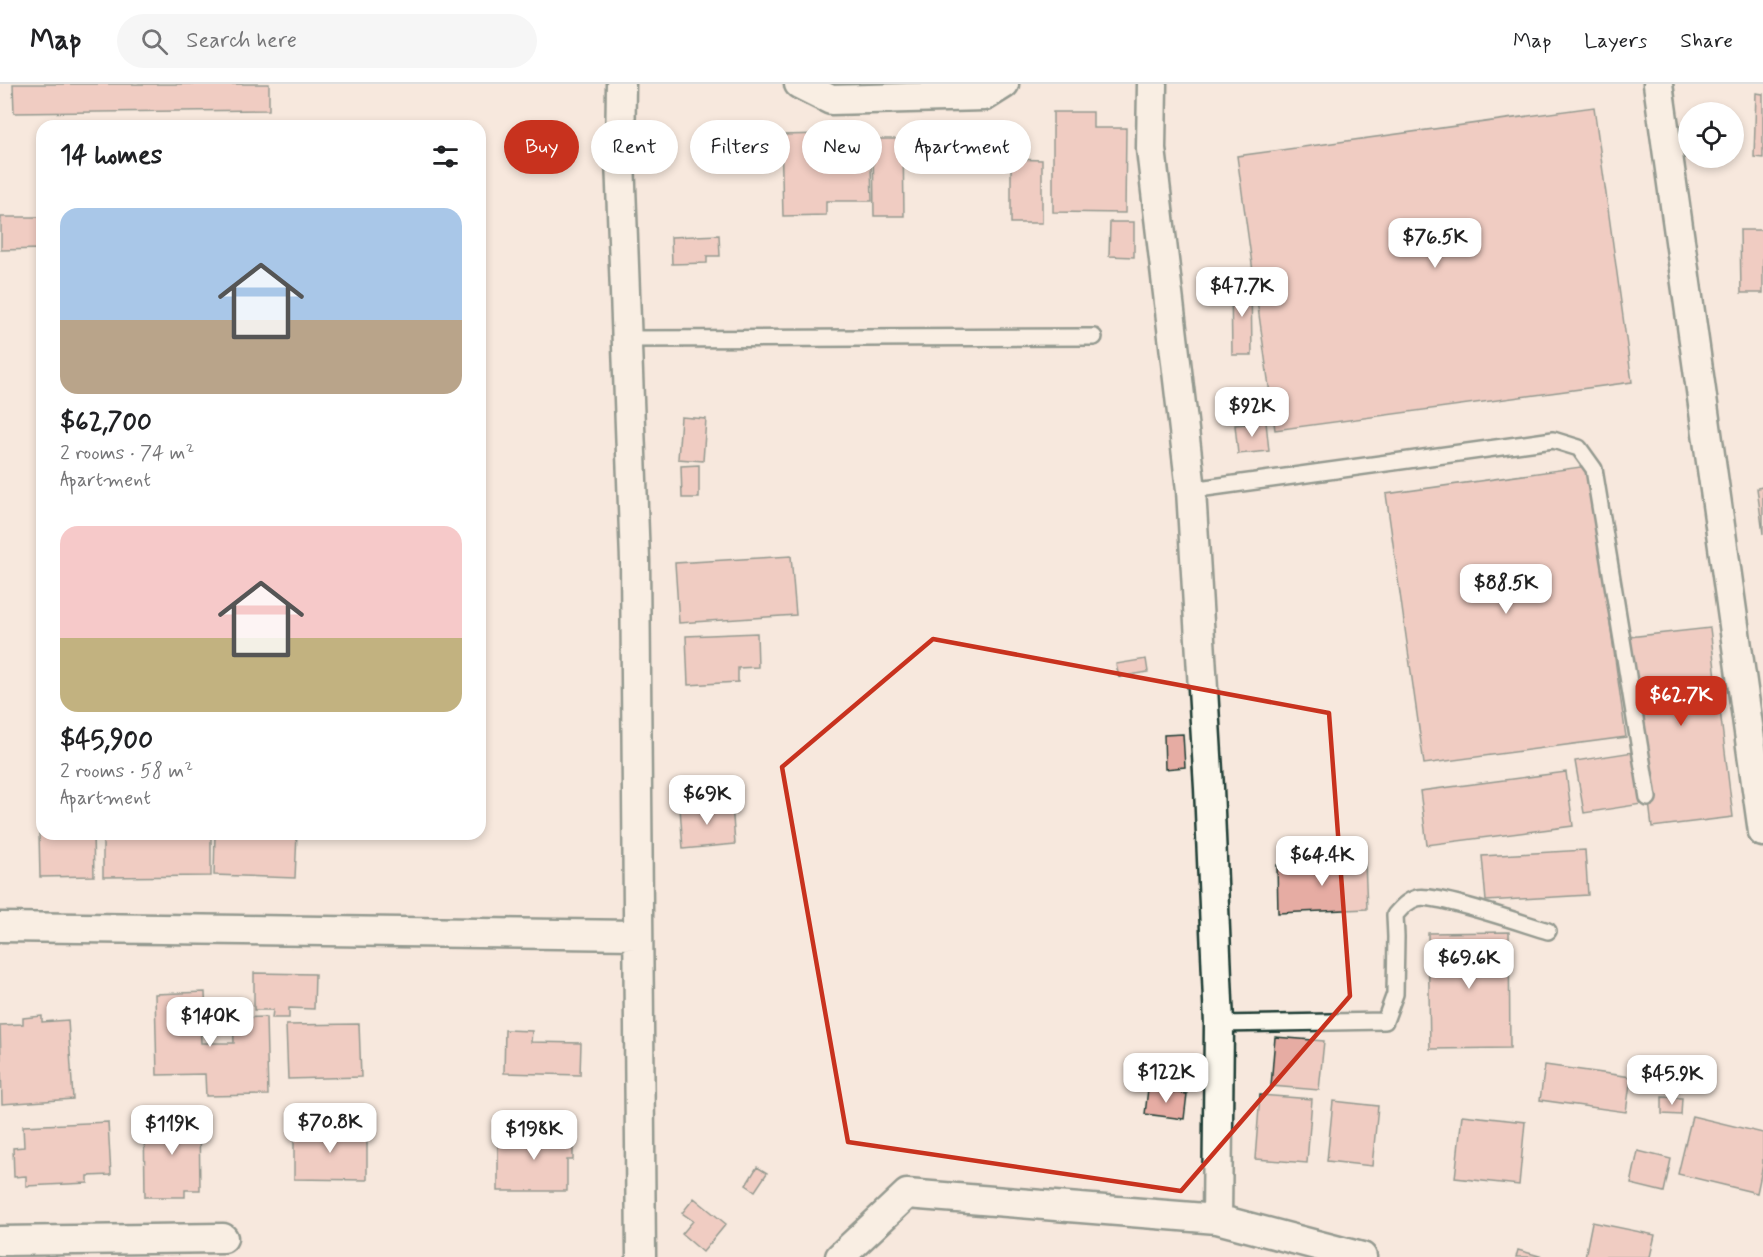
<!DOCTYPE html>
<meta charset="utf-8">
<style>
:root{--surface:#fff;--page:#f6f6f6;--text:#202124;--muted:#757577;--line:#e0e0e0;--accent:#c8321e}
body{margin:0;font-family:Mynerve,sans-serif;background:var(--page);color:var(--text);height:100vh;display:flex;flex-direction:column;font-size:22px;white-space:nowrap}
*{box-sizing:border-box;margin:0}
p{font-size:20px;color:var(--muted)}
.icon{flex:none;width:33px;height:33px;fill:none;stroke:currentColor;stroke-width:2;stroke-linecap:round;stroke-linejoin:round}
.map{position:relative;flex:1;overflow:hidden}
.details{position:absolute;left:36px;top:36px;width:450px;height:720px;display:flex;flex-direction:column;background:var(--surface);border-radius:18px;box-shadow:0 3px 9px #0003}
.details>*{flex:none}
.guide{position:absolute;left:504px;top:36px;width:570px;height:54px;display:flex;gap:12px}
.tools{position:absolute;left:1678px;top:18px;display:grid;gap:12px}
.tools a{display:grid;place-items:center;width:66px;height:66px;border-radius:50%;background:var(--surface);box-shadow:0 3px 9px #0003;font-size:30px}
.price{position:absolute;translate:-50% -51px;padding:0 14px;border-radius:12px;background:#fff;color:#222;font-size:20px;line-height:39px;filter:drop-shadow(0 2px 3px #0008)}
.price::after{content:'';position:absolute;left:50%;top:36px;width:18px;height:14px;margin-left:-9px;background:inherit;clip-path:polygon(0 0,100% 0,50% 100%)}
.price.on{background:var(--accent);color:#fff}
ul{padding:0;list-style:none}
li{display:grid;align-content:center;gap:12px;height:318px;padding:0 24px}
li span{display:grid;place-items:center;height:186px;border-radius:18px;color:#555}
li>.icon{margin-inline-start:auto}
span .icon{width:108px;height:108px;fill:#fffc;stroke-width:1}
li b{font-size:26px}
h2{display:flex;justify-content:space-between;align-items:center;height:72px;padding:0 24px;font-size:26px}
.tag{padding:0 21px;border-radius:27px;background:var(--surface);box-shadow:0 3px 9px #0003;font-size:21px;line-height:54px}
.tag.on{background:var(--accent);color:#fff}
header{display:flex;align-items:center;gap:36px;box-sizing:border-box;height:84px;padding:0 30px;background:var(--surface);border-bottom:2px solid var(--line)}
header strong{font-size:28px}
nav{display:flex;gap:33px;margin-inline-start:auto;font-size:21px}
.search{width:420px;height:54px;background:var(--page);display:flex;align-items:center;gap:15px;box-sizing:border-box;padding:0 21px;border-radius:33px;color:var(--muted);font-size:22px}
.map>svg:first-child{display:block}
</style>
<header>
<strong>Map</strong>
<div class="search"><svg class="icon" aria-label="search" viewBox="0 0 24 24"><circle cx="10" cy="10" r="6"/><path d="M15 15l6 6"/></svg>Search here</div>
<nav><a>Map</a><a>Layers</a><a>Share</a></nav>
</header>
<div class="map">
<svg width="1763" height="1173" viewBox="0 0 1763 1173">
<rect width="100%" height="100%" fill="#f7e8dd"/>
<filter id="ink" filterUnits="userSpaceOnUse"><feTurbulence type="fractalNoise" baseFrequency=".0167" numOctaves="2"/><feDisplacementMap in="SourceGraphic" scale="12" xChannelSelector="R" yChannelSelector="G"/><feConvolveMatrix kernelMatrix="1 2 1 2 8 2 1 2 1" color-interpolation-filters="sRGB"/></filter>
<g filter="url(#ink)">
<path fill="#e6aca3" stroke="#1f3d34" stroke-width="1.5" d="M 13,0 L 269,0 L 269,26 L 14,29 Z
M 1756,9 L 1763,10 L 1763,74 L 1754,73 Z
M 1594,23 L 1632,298 L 1275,346 L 1237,72 Z
M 1053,28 L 1093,28 L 1093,44 L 1126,44 L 1125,129 L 1053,128 Z
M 824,50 L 824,83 L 871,82 L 872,117 L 826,117 L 826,131 L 783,132 L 781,51 Z
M 873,55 L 903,55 L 904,132 L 874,132 Z
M 1011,75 L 1042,76 L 1042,139 L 1011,139 Z
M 1,133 L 42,133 L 42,165 L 1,166 Z
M 1110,138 L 1134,138 L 1134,173 L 1109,172 Z
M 1740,146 L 1763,146 L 1763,209 L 1741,209 Z
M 719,151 L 720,172 L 707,172 L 707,179 L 672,180 L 671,153 Z
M 1231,197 L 1251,197 L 1252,271 L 1232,271 Z
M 681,333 L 706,335 L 703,377 L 678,375 Z
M 1266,338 L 1269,367 L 1238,370 L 1235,341 Z
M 699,381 L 699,414 L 682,414 L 681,382 Z
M 1588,382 L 1626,653 L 1424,680 L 1386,410 Z
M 1763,403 L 1763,450 L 1757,404 Z
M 791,472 L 796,531 L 679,539 L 675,479 Z
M 1710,544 L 1733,733 L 1652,743 L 1629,553 Z
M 757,549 L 758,583 L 738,584 L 738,598 L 688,601 L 686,552 Z
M 1146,575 L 1148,588 L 1119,593 L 1116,580 Z
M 1183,650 L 1185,683 L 1165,685 L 1164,651 Z
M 1633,668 L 1642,720 L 1584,729 L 1575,677 Z
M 1566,688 L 1573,742 L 1427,761 L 1420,707 Z
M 732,720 L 735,760 L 683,765 L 680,724 Z
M 39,749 L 93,750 L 94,792 L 40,793 Z
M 103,750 L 211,750 L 211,792 L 103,793 Z
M 215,750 L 297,750 L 295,794 L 214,791 Z
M 1585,766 L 1588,811 L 1486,817 L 1482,772 Z
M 1365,778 L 1367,825 L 1278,829 L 1277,781 Z
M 1509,848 L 1510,964 L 1430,965 L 1428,849 Z
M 254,889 L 315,890 L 314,925 L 289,924 L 289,934 L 272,934 L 273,926 L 254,926 Z
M 205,908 L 206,934 L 200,934 L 201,959 L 234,959 L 233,934 L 266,933 L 268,1011 L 206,1012 L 205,990 L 157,991 L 155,910 Z
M 42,932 L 42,938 L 68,936 L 73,1015 L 2,1020 L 0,941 L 23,940 L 23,934 Z
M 359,940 L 361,993 L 288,995 L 286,941 Z
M 505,946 L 532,947 L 531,958 L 581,959 L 580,991 L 504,989 Z
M 1275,953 L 1324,957 L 1319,1006 L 1271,1002 Z
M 1545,981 L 1631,993 L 1626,1028 L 1540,1016 Z
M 1148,1005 L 1187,1010 L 1184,1035 L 1145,1030 Z
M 1260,1011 L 1312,1015 L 1307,1079 L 1255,1075 Z
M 1662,1013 L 1682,1014 L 1681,1031 L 1662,1030 Z
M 1333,1017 L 1378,1022 L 1372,1082 L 1327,1077 Z
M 1462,1031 L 1525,1038 L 1519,1101 L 1455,1094 Z
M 1692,1032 L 1763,1049 L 1763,1081 L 1757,1109 L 1678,1090 Z
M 144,1033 L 199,1033 L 200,1106 L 185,1106 L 185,1113 L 145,1113 Z
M 108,1038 L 111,1091 L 88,1092 L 88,1099 L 26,1102 L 26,1092 L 14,1093 L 13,1064 L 24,1063 L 23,1042 Z
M 294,1044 L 367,1045 L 367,1096 L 294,1095 Z
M 506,1048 L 573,1048 L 573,1076 L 567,1076 L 567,1107 L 498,1107 L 498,1056 L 506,1056 Z
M 1638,1067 L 1671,1075 L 1664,1108 L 1631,1100 Z
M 757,1083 L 767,1089 L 755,1107 L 746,1101 Z
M 694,1114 L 726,1140 L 703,1168 L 682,1150 L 693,1137 L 682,1129 Z
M 1592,1138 L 1655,1151 L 1650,1173 L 1585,1173 Z
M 1518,1166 L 1543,1173 L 1516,1173 Z"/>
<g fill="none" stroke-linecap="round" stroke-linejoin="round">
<g stroke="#1f3d34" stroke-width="20">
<path id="lane" d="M 627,255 L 1094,253
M 1191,406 L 1553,356 L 1579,364 L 1594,385 L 1648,714
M 1219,940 L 1385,937 L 1395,910 L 1396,853 L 1395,831 C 1401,824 1407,817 1417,814 C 1435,809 1524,840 1548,847"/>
</g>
<g stroke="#1f3d34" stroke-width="33">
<path id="street" d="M 621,0 L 620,75 L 635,476 L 641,1173
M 799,0 L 831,16 L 985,12 L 1004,0
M 1152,0 L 1151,65 L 1191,406 L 1209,704 L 1219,940 L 1217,1135
M 1658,0 L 1763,748
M 0,843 L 637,851
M 0,1157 L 223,1154
M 840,1173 L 907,1110 L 1217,1135 L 1362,1173"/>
</g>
<use href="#lane" stroke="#fbf7ec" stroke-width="15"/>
<use href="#street" stroke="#fbf7ec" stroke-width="28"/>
</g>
</g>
<path d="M0 0H1763V1173H0ZM 933,555 L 1329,629 L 1350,912 L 1181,1107 L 848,1058 L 782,683 Z" fill="#f7e8dd" fill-opacity=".55" fill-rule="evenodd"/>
<path fill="none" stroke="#c8321e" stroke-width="4.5" stroke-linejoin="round" d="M 933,555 L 1329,629 L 1350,912 L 1181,1107 L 848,1058 L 782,683 Z"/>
</svg>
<div class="tools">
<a><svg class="icon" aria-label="locate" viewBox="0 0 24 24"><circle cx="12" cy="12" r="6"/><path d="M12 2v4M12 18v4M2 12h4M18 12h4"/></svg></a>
</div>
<b class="price" style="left:1435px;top:185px">$76.5K</b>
<b class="price" style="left:1242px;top:234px">$47.7K</b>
<b class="price" style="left:1252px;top:354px">$92K</b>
<b class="price" style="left:1506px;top:531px">$88.5K</b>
<b class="price on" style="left:1681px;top:643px">$62.7K</b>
<b class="price" style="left:707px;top:742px">$69K</b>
<b class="price" style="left:1322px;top:803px">$64.4K</b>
<b class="price" style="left:1469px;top:906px">$69.6K</b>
<b class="price" style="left:210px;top:964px">$140K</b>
<b class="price" style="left:1166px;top:1020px">$122K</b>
<b class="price" style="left:1672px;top:1022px">$45.9K</b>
<b class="price" style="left:330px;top:1070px">$70.8K</b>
<b class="price" style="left:172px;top:1072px">$119K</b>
<b class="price" style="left:534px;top:1077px">$198K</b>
<div class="guide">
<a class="tag on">Buy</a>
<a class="tag">Rent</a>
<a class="tag">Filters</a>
<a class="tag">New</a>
<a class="tag">Apartment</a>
</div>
<section class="details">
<h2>14 homes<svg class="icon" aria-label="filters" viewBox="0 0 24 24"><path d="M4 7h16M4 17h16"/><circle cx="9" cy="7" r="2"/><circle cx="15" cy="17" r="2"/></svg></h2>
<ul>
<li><span style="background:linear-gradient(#a9c7e8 60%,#b9a48a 0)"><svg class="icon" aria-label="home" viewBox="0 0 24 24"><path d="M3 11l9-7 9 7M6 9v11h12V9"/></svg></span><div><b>$62,700</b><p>2 rooms · 74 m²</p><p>Apartment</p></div></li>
<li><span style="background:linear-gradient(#f6c9c9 60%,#c2b280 0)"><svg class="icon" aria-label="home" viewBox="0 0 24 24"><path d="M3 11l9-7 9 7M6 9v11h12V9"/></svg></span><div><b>$45,900</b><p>2 rooms · 58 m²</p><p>Apartment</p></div></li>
</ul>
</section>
</div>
